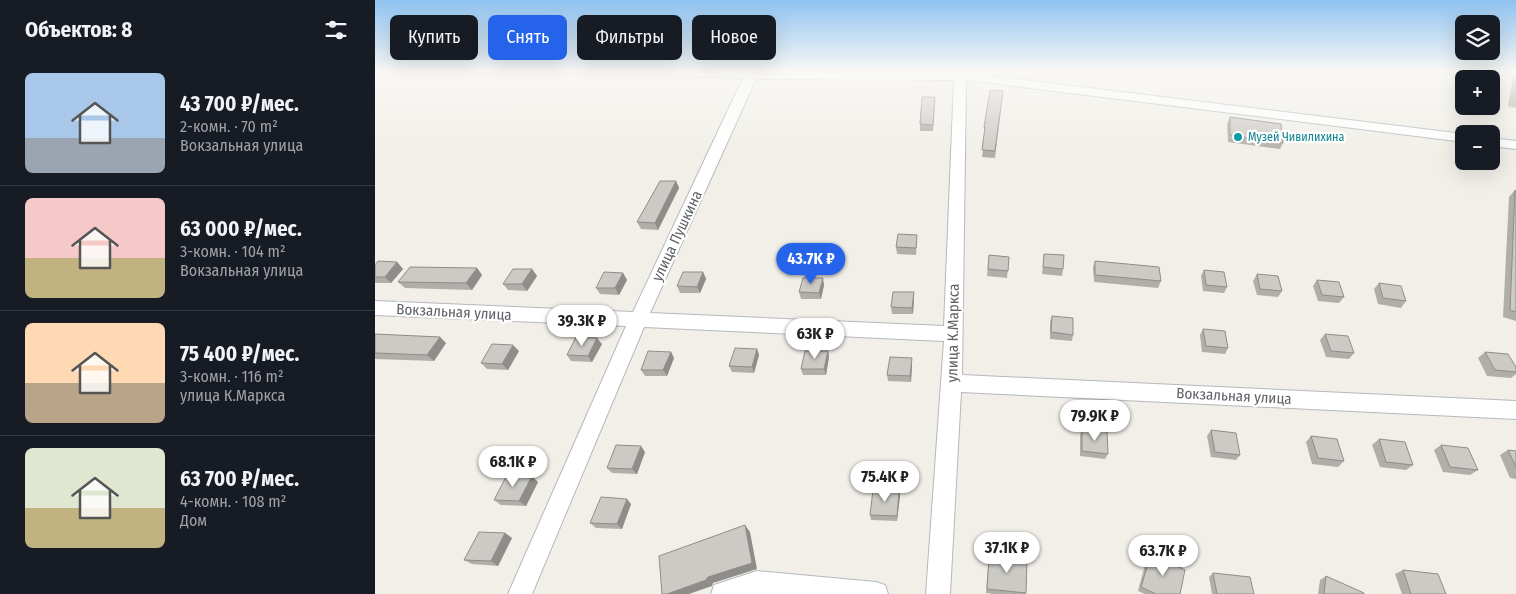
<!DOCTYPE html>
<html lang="ru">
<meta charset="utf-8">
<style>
:root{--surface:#171b24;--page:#242831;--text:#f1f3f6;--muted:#9ea1a6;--line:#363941;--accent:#2563eb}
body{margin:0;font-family:"Fira Sans Condensed",sans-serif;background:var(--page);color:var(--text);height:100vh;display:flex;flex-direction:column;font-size:19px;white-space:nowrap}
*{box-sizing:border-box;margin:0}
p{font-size:16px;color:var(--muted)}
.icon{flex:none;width:28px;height:28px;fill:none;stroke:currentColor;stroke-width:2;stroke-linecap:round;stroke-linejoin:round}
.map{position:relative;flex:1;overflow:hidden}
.panel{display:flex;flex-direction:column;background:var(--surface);width:375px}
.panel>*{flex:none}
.banner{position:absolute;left:15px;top:15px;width:475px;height:45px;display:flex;gap:10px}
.fabs{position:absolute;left:1080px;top:15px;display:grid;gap:10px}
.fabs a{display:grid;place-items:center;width:45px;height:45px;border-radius:8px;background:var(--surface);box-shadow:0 5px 20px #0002;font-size:25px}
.price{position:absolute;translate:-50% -42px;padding:0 11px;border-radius:18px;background:#fff;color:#222;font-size:16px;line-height:32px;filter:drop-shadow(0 1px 2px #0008)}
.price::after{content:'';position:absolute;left:50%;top:30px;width:15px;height:11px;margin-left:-8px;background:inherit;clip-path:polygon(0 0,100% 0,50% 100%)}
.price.selected{background:var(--accent);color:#fff}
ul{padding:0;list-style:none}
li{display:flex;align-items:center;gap:15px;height:125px;padding:0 25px}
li+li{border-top:1px solid var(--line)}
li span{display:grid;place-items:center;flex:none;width:140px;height:100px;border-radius:8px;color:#555}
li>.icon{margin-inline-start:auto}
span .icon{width:60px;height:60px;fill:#fffc;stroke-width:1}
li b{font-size:21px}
h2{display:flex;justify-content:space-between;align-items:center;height:60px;padding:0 25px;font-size:21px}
.pill{padding:0 18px;border-radius:8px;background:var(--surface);box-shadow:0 5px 20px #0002;font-size:18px;line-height:45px}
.pill.selected{background:var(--accent);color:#fff}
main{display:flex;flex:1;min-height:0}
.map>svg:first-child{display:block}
</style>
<main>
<section class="panel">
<h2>Объектов: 8<svg class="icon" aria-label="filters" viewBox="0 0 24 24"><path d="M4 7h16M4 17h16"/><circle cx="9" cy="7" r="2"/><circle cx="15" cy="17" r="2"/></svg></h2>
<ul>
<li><span style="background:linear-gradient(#a9c7e8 65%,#9aa5b1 0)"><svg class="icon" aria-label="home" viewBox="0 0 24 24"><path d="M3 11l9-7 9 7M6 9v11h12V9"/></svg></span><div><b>43 700 ₽/мес.</b><p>2-комн. · 70 m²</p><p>Вокзальная улица</p></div></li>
<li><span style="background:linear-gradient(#f6c9c9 60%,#c2b280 0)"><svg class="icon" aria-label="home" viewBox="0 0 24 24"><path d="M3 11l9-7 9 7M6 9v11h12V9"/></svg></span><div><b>63 000 ₽/мес.</b><p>3-комн. · 104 m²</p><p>Вокзальная улица</p></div></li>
<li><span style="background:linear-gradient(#ffd9b3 60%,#b9a48a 0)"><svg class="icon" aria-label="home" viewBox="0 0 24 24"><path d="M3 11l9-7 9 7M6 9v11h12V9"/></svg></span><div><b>75 400 ₽/мес.</b><p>3-комн. · 116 m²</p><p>улица К.Маркса</p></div></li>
<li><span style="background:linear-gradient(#dfe7d0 60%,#c2b280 0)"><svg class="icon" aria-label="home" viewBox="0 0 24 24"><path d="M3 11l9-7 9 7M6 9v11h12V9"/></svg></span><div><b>63 700 ₽/мес.</b><p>4-комн. · 108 m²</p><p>Дом</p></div></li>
</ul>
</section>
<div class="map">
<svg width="1141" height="594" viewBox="0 0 1141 594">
<rect width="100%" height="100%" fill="#f1efe8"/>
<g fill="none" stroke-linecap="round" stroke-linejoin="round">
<g stroke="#b5b8bc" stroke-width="2">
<path id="minor" d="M 263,71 L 591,71 L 591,73 L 1089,134 L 1089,142 L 591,80 L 587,375 L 1141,401 L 1141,419 L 586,392 L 575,594 L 551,594 L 569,341 L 269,327 L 157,594 L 133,594 L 251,326 L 0,315 L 0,301 L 258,312 L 368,78 L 269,75 ZM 381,79 L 579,80 L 569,326 L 275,313 Z
M 1116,138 L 1141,141 L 1141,149 L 1116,146 Z
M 382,571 L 501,582 L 510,585 L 513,594 L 336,594 L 339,585 Z"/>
</g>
<use href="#minor" fill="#fff" fill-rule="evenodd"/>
</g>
<path fill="#afaea9" d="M 1139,71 L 1141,71 L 1141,108 L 1133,106 Z
M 628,91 L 620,158 L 607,157 L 610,134 L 609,134 L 609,127 Z
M 560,97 L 558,131 L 545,131 L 545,124 Z
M 855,117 L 908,143 L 905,149 L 853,142 L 852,124 Z
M 301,181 L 304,188 L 283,230 L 266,229 L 262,222 Z
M 1140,190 L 1141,191 L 1141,321 L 1128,317 L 1134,197 Z
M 542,241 L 541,255 L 522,254 L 521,247 Z
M 669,254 L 688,269 L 687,276 L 667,274 Z
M 614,255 L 634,257 L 632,278 L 612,276 Z
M 720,261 L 786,281 L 783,288 L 719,282 L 718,267 Z
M 22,262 L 28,269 L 16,283 L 0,283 L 0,265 Z
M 102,268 L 107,275 L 97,290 L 30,288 L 23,282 Z
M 157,269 L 162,276 L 152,291 L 133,290 L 128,284 Z
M 829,270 L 852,287 L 849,293 L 828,291 L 826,276 Z
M 328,272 L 331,279 L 325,293 L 305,293 L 302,286 Z
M 248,273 L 252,280 L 244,295 L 225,294 L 221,288 Z
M 882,274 L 907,291 L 903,297 L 882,295 L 878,281 Z
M 942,280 L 969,297 L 964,303 L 943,301 L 938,286 Z
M 1004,283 L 1031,301 L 1026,308 L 1003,304 L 999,289 Z
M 449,285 L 446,299 L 426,299 L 424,292 Z
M 539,299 L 538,314 L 517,314 L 516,307 Z
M 677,316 L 698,335 L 697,341 L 675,339 L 675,322 Z
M 828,329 L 853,348 L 850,354 L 827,352 L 825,335 Z
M 0,334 L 65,337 L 71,343 L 59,361 L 0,359 Z
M 950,334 L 979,353 L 974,359 L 951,357 L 945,340 Z
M 227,344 L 217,362 L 196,361 L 192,355 Z
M 382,349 L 384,355 L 379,373 L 357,372 L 354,366 Z
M 144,351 L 133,370 L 112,369 L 106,363 Z
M 453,351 L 454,357 L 451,375 L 428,375 L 426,369 Z
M 296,352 L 299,358 L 292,376 L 270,376 L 266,370 Z
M 1110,352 L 1141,367 L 1141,374 L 1136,378 L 1112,376 L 1103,358 Z
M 537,364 L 536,382 L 513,381 L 512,375 Z
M 707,429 L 733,454 L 730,459 L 705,456 L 705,435 Z
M 836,430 L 865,455 L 861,460 L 836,457 L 832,436 Z
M 936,436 L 969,461 L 963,467 L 937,464 L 931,442 Z
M 1004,439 L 1038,465 L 1031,470 L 1005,467 L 997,445 Z
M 1066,445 L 1103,470 L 1095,475 L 1068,472 L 1059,450 Z
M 1133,450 L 1141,451 L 1141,479 L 1135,478 L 1125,455 Z
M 270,452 L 262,474 L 237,473 L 232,468 Z
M 163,482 L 151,506 L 126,505 L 119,500 Z
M 524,491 L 525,496 L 522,521 L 496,520 L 495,515 Z
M 256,504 L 247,529 L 221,528 L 215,523 Z
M 130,533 L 137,538 L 123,566 L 97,564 L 89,560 Z
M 776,554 L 805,594 L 770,594 L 763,591 L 772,558 Z
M 614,556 L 652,559 L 651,594 L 619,594 L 611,593 Z
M 1028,570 L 1071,594 L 1027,594 L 1020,574 Z
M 838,573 L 879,594 L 837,594 L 834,577 Z
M 951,576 L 989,594 L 943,594 L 945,580 Z"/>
<path fill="#8f8d8a" d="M 301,181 L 304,188 L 283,230 L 280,223 Z
M 22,262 L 28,269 L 16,283 L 10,277 Z
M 102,268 L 107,275 L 97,290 L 91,283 Z
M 157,269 L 162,276 L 152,291 L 147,284 Z
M 328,272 L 331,279 L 325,293 L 322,287 Z
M 248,273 L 252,280 L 244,295 L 240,288 Z
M 448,278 L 449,285 L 446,299 L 444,293 Z
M 539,292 L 539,299 L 538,314 L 537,308 Z
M 65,337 L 71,343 L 59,361 L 52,355 Z
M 222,338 L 227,344 L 217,362 L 213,356 Z
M 138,345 L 144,351 L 133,370 L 127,364 Z
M 382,349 L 384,355 L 379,373 L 377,367 Z
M 453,351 L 454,357 L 451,375 L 449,369 Z
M 296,352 L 299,358 L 292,376 L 288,370 Z
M 537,358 L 537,364 L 536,382 L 535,376 Z
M 266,446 L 270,452 L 262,474 L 257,469 Z
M 157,476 L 163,482 L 151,506 L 144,501 Z
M 524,491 L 525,496 L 522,521 L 522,516 Z
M 252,499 L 256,504 L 247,529 L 242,524 Z
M 370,525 L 375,532 L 382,569 L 338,583 L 337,586 L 314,594 L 292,594 Z
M 130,533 L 137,538 L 123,566 L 116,561 Z"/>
<path fill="#cccac5" stroke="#8f8d8a" d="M 1141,81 L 1141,100 L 1138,99 Z
M 615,90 L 628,91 L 620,151 L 607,150 L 610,127 L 609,127 Z
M 547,97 L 560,97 L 558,125 L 545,124 Z
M 855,117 L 906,124 L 908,143 L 855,135 Z
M 285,181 L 301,181 L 280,223 L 262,222 Z
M 1140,190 L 1141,191 L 1141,312 L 1135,310 Z
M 523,234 L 542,235 L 541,248 L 521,247 Z
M 669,254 L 689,255 L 688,269 L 668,267 Z
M 614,255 L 634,257 L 633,271 L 613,269 Z
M 3,261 L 22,262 L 10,277 L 0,277 L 0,265 Z
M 720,261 L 784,267 L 786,281 L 720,275 Z
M 35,267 L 102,268 L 91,283 L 23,282 Z
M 138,269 L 157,269 L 147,284 L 128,284 Z
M 829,270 L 849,272 L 852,287 L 831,285 Z
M 229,272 L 248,273 L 240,288 L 221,288 Z
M 308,272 L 328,272 L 322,287 L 302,286 Z
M 882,274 L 903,276 L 907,291 L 885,289 Z
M 428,278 L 448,278 L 444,293 L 424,292 Z
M 942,280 L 964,282 L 969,297 L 947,295 Z
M 1004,283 L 1026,286 L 1031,301 L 1008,298 Z
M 518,292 L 539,292 L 537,308 L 516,307 Z
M 677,316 L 698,318 L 698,335 L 676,332 Z
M 828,329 L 850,331 L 853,348 L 831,346 Z
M 0,334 L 65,337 L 52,355 L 0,353 Z
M 950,334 L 973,336 L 979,353 L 956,351 Z
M 201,337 L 222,338 L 213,356 L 192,355 Z
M 117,344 L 138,345 L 127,364 L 106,363 Z
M 360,348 L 382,349 L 377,367 L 354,366 Z
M 273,351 L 296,352 L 288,370 L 266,370 Z
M 430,351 L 453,351 L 449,369 L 426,369 Z
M 1110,352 L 1133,354 L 1141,367 L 1141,372 L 1120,370 Z
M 515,357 L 537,358 L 535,376 L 512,375 Z
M 707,429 L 732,432 L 733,454 L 707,451 Z
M 836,430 L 861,433 L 865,455 L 840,452 Z
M 936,436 L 962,439 L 969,461 L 943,458 Z
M 1004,439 L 1030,442 L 1038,465 L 1011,462 Z
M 241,445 L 266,446 L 257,469 L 232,468 Z
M 1066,445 L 1093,448 L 1103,470 L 1075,467 Z
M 1133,450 L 1141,451 L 1141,467 Z
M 132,475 L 157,476 L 144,501 L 119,500 Z
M 498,490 L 524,491 L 522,516 L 495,515 Z
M 226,497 L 252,499 L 242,524 L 215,523 Z
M 370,525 L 377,563 L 333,577 L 331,580 L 292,594 L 287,594 L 284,556 Z
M 104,532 L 130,533 L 116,561 L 89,560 Z
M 776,554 L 810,570 L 805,594 L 781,594 L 766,587 Z
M 614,556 L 652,559 L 651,593 L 612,589 Z
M 1028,570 L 1063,574 L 1071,594 L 1036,594 Z
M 838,573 L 875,577 L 879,594 L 842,594 Z
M 951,576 L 989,593 L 989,594 L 949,594 Z"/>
<linearGradient id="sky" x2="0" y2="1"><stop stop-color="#8fc3f1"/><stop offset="0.46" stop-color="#f9f8f5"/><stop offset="1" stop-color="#f9f8f5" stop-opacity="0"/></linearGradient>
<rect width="1141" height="154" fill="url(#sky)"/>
<circle fill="#0f9aa8" stroke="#fff" stroke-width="2" cx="863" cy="137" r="5"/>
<g text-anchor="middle" stroke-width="4.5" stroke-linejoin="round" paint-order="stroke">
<g font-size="12" fill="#0d838f" stroke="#fff" text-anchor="start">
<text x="873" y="141">Музей Чивилихина</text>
</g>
<g font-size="15" fill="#5f6368" stroke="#fff">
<text transform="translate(302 236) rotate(-65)" y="5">улица Пушкина</text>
<text transform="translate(79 312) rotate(3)" y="5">Вокзальная улица</text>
<text transform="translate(578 333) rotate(-89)" y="5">улица К.Маркса</text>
<text transform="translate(859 396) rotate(3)" y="5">Вокзальная улица</text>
</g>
</g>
</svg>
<div class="fabs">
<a><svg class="icon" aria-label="layers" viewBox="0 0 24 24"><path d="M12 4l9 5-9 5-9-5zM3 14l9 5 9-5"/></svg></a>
<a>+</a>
<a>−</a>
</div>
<b class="price selected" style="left:436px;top:285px">43.7K ₽</b>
<b class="price" style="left:207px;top:347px">39.3K ₽</b>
<b class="price" style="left:440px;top:360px">63K ₽</b>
<b class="price" style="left:720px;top:442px">79.9K ₽</b>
<b class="price" style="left:138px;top:488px">68.1K ₽</b>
<b class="price" style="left:510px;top:503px">75.4K ₽</b>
<b class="price" style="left:632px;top:574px">37.1K ₽</b>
<b class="price" style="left:788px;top:577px">63.7K ₽</b>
<div class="banner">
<a class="pill">Купить</a>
<a class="pill selected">Снять</a>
<a class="pill">Фильтры</a>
<a class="pill">Новое</a>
</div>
</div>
</main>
